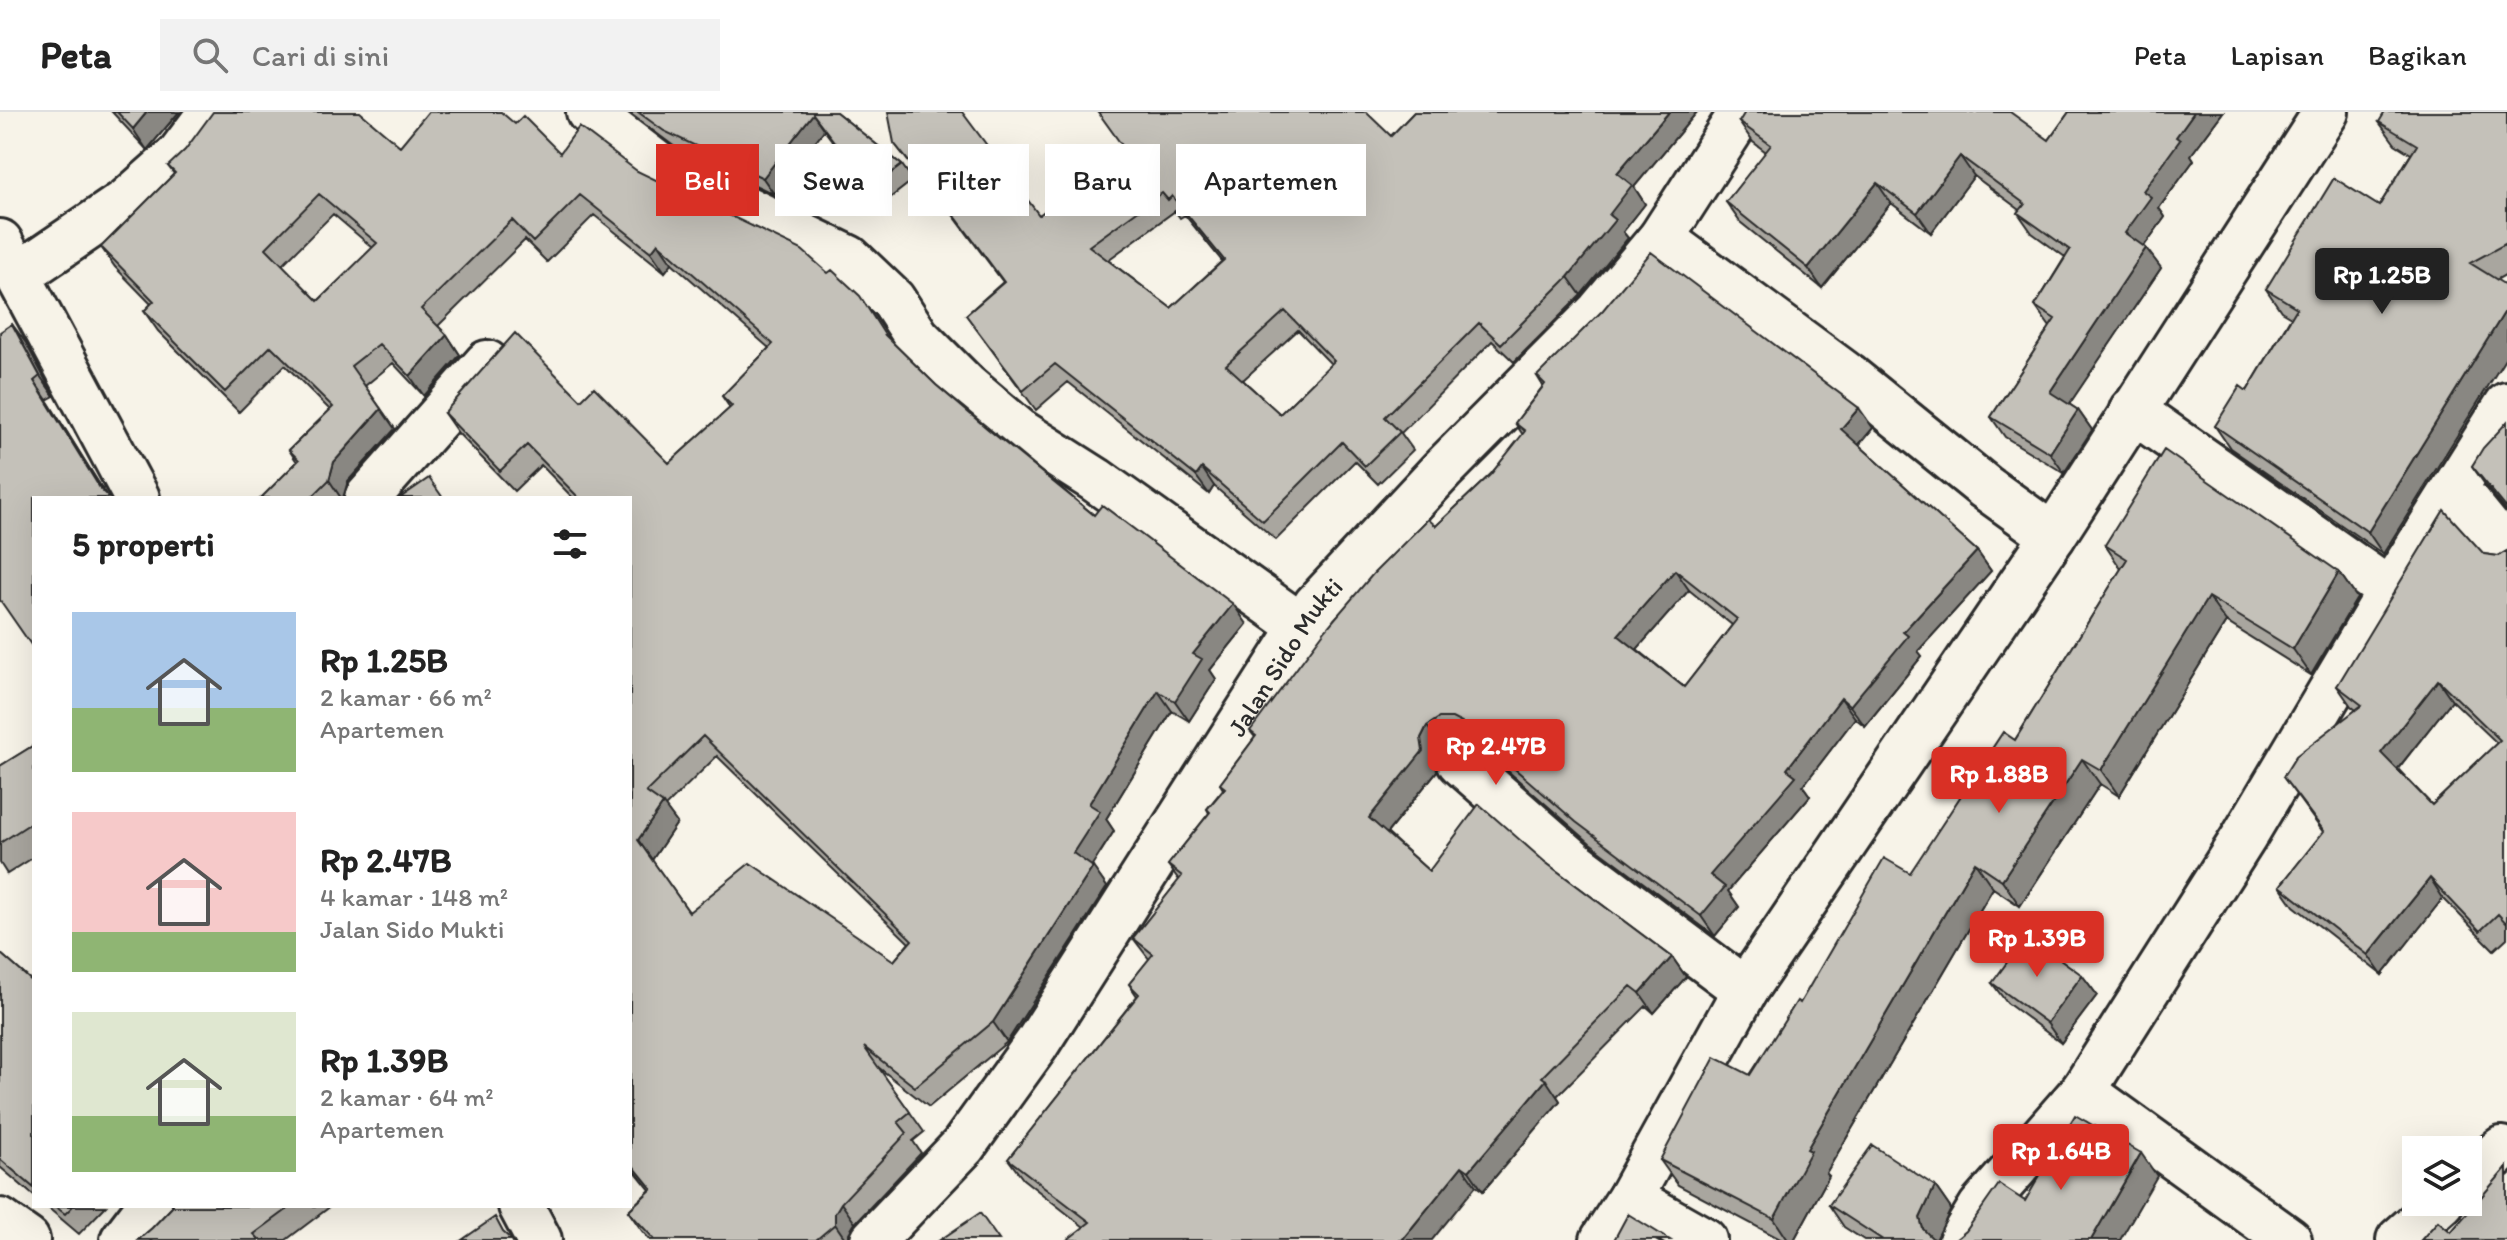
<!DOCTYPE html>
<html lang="id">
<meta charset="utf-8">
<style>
:root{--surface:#fff;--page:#f2f2f2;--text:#222;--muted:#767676;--line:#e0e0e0;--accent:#d93025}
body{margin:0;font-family:Itim,sans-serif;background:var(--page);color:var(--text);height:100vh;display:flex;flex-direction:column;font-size:30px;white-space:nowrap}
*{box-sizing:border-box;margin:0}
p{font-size:26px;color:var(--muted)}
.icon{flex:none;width:44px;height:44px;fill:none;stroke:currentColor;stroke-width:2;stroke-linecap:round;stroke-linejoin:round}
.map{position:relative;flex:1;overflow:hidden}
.details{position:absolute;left:32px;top:384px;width:600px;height:712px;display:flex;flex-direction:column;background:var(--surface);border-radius:0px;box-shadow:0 8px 32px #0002}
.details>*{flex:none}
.banner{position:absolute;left:656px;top:32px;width:760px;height:72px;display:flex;gap:16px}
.tools{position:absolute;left:2402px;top:1024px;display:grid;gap:16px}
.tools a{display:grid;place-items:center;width:80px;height:80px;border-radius:0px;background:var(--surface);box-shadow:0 8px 32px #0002;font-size:40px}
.price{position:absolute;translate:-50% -68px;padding:0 18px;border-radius:8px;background:var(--accent);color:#fff;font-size:26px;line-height:52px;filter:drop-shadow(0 2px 4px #0008)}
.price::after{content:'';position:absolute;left:50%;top:48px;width:24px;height:18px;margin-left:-12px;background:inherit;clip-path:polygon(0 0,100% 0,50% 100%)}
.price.current{background:#222;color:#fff}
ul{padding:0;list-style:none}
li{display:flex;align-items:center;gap:24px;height:200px;padding:0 40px}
li span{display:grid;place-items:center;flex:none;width:224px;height:160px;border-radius:0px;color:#555}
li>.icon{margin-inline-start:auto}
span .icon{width:96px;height:96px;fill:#fffc;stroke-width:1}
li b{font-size:34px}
h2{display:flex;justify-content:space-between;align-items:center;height:96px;padding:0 40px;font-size:34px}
.pill{padding:0 28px;border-radius:0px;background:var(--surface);box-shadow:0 8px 32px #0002;font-size:28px;line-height:72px}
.pill.current{background:var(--accent);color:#fff}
header{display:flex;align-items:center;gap:48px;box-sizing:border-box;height:112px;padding:0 40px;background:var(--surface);border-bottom:2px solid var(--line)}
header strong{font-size:38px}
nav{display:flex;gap:44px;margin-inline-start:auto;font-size:28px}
.search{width:560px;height:72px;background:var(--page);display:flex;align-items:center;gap:20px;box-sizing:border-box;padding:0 28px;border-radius:0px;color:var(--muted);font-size:30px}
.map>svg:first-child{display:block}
</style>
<header>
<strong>Peta</strong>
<div class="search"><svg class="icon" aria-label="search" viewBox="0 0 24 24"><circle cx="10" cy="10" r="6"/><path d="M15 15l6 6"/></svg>Cari di sini</div>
<nav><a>Peta</a><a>Lapisan</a><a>Bagikan</a></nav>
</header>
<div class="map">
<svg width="2507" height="1128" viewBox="0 0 2507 1128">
<rect width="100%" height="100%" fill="#f7f3e8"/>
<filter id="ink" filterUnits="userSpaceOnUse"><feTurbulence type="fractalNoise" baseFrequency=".0125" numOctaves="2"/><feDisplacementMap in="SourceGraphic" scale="16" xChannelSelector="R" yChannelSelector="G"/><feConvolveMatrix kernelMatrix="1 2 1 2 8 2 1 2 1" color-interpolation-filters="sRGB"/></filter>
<g filter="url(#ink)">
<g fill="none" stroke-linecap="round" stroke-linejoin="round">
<g stroke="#2b2b2b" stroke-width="50">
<g id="minor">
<path d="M 589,0 L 662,56 L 849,146 L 893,188 L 917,225 L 966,274 L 1019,319 L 1096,368 L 1301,514"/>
<path d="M 1661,126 L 1848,264 L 1985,375 L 2053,424"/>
<path d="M 18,163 L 127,89 L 179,43 L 211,0"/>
<path d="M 2132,298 L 2390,479"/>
<path d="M 2457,378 L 2507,439"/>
<path d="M 367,386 L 487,251"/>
<path d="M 1460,650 L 1574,750 L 1745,878"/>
<path d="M 2083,979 L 2289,1128"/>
<path d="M 2468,1067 L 2502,1037"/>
<path d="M 1630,1086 L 1704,1128"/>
<path d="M 0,1109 L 27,1128"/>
<path d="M 123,1128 L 149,1094"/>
<path id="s1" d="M 873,1128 L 963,1034 L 1036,933 L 1316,493 L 1442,358 L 1599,200 L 1661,126 L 1742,0"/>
<path d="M 1603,1128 L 1630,1086 L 1745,878 L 2053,424 L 2326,0"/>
<path d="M 1961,1128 L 1981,1095 L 2083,979 L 2244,725 L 2390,479 L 2507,293"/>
<path d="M 2399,1128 L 2442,1090"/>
</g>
</g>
<g stroke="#2b2b2b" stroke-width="50">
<path id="tertiary" d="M 0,130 L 137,386
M 521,1094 L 539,1128"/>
</g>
<use href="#minor" stroke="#f7f3e8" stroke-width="44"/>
<use href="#tertiary" stroke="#f7f3e8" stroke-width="44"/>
</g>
<path fill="#a9a69f" stroke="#2b2b2b" stroke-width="2" fill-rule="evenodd" d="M 112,0 L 179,0 L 147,38 Z
M 628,0 L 836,0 L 902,53 L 913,68 L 881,93 L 824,18 L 774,82 L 675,35 Z
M 1414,0 L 1697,0 L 1634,75 L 1645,92 L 1623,120 L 1628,126 L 1581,183 L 1514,250 L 1492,229 L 1401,321 L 1413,338 L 1378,372 L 1355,349 L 1276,428 L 1214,374 L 1209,382 L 1068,270 L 1036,298 L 966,203 L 1003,170 L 930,72 L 927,74 L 894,31 L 1039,103 L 1391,24 ZM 1175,99 L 1180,106 L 1185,103 L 1222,149 L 1171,196 L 1108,148 ZM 1298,218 L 1331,252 L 1280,302 L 1243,268 Z
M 2069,0 L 2223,0 L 2191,43 L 2194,48 L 2159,96 L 2165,105 L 2144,134 L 2161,156 L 2069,292 L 2078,298 L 2092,318 L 2064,361 L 2005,325 L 1991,305 L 2050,215 L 2035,194 L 2065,145 L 2032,121 L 2018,101 L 2020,98 L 1974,64 L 1931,121 L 1891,91 L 1822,176 L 1740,110 L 1726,90 L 1766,40 L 1753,30 L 1739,10 L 2049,28 Z
M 2507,0 L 2507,162 L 2496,168 L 2383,442 L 2230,336 L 2215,314 L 2247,279 L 2291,205 L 2281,199 L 2266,177 L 2379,94 L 2411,42 L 2395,32 L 2379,10 Z
M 515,12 L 560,41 L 637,59 L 887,225 L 936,273 L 1094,403 L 1247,512 L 1210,558 L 1216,567 L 1189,609 L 1172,599 L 1106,707 L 1114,719 L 1092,754 L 1107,775 L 1007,930 L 929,995 L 878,955 L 924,1020 L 913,1029 L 921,1041 L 855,1111 L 849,1121 L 849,1128 L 650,1128 L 642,1119 L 628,1099 L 650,1078 L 630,1053 L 630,386 L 573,386 L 541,353 L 514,379 L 458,321 L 444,301 L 581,288 L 669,351 L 730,296 L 722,284 L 769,236 L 672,151 L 665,160 L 594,103 L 547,150 L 525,128 L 438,214 L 447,223 L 460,243 L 424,284 L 393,251 L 365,274 L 395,317 L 348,369 L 343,386 L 261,386 L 297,350 L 289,338 L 330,298 L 285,253 L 239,300 L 158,219 L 144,199 L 151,192 L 115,155 L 101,135 L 174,62 L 168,54 L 400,34 ZM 333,102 L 373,136 L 318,189 L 282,153 ZM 717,644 L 909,831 L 894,849 L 689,800 L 652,748 L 677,711 L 665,695 Z
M 26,231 L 54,284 L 47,288 L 106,383 L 0,488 Z
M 1537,264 L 1873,316 L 1859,333 L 1977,439 L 1991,459 L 1918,539 L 1922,544 L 1865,614 L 1855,606 L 1803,674 L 1810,684 L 1728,779 L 1739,795 L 1715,824 L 1590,731 L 1476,631 L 1466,626 L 1453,626 L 1441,634 L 1435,646 L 1437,659 L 1387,721 L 1429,759 L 1545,750 L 1672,845 L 1686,865 L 1654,901 L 1646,894 L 1557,984 L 1560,989 L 1483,1079 L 1476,1074 L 1084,1115 L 1023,1067 L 1008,1047 L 1137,884 L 1129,872 L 1149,847 L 1133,826 L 1179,768 L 1168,753 L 1209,701 L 1207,697 L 1223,677 L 1220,672 L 1255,625 L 1250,619 L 1436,414 L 1491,362 L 1523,323 L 1515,311 L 1543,274 ZM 1689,478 L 1732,513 L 1684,575 L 1637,537 Z
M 2507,310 L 2507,400 L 2486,374 L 2472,354 Z
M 2105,433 L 2339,460 L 2357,486 L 2311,563 L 2226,510 L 2119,684 L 2100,672 L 2020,794 L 1993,776 L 1826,1061 L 1829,1064 L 1794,1128 L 1782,1128 L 1678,1073 L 1660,1048 L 1750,963 L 1800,891 L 1910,761 L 2015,628 L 2121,457 Z
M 2507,439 L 2507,826 L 2494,838 L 2443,786 L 2382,863 L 2294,794 L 2280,774 L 2323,720 L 2283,665 L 2356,598 L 2351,594 L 2337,574 L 2484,442 L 2498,444 ZM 2452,588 L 2497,631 L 2432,693 L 2398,657 Z
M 34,633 L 34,745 L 7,762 L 0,751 L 0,654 Z
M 0,841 L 34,871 L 34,1084 L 0,1055 Z
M 2082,863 L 2097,883 L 2061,931 L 2007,891 L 1992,871 Z
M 1935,1074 L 1951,1097 L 1936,1128 L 1937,1128 L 1864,1128 L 1844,1115 L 1829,1093 Z
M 46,1094 L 106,1094 L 79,1122 Z
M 173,1094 L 331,1094 L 286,1128 L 138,1128 L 152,1116 Z"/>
<path fill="#898782" stroke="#2b2b2b" stroke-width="2" d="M 147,0 L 179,0 L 147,38 L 133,17 Z
M 1669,0 L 1697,0 L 1634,75 L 1645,92 L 1623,120 L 1628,126 L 1581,183 L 1568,165 L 1609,103 L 1617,61 Z
M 2194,0 L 2223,0 L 2191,43 L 2194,48 L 2159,96 L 2165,105 L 2139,141 L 2125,121 L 2143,79 L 2176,25 Z
M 813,2 L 824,18 L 774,82 L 763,66 Z
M 1960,44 L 1974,64 L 1931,121 L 1917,101 Z
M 1877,71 L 1891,91 L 1822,176 L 1808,156 Z
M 658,131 L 672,151 L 665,160 L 651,140 Z
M 2146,136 L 2161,156 L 2064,300 L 2050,280 Z
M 2507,196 L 2507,244 L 2383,442 L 2368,420 Z
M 12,212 L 26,231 L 54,284 L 40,264 Z
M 447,223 L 460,243 L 424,284 L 410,264 Z
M 34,269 L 47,288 L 108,386 L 107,386 Z
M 1859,296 L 1873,316 L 1855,337 L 1841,317 Z
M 381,297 L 395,317 L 348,369 L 343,386 L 341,386 L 329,368 L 334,350 Z
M 2078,298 L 2092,318 L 2064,361 L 2050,341 Z
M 1202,356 L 1214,374 L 1209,382 L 1196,364 Z
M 1977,439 L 1991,459 L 1918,539 L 1922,544 L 1865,614 L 1850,594 L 1903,520 Z
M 1675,458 L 1689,478 L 1632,543 L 1618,523 Z
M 2339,460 L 2357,486 L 2311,563 L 2293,537 Z
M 2208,485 L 2226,510 L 2119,684 L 2101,658 Z
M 1233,492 L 1247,512 L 1210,558 L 1216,567 L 1189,609 L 1175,589 L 1193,542 Z
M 2438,568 L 2452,588 L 2395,660 L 2381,641 Z
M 1158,579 L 1172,599 L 1106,707 L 1114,719 L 1087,761 L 1073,741 L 1089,692 Z
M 1841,586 L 1855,606 L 1803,674 L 1810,684 L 1728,779 L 1739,795 L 1715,824 L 1701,804 L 1710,763 L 1787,657 Z
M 1427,614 L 1441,634 L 1435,646 L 1437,659 L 1383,726 L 1369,706 L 1421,626 Z
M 2082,647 L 2100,672 L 2020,794 L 2002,768 Z
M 663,692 L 677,711 L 652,748 L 638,728 Z
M 1975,750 L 1993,776 L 1826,1061 L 1829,1064 L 1794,1128 L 1788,1128 L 1774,1107 L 1807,1037 Z
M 1093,755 L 1107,775 L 1007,930 L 993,910 Z
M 2430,766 L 2443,786 L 2382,863 L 2368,843 Z
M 1672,845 L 1686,865 L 1654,901 L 1640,881 Z
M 2082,863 L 2097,883 L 2061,931 L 2047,911 Z
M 1546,968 L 1560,989 L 1483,1079 L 1469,1059 Z
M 2141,1041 L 2157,1064 L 2120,1128 L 2091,1128 Z
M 1462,1054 L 1476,1074 L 1432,1128 L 1402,1128 Z
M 1935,1074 L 1951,1097 L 1936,1128 L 1931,1128 L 1923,1117 L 1920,1106 Z
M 841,1091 L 855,1111 L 849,1121 L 849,1128 L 846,1128 L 835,1112 L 835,1101 Z"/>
<path fill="#c4c1b9" stroke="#2b2b2b" stroke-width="2" fill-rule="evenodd" d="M 117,0 L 147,0 L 133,17 Z
M 213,0 L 360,0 L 400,34 L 428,0 L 501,0 L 515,12 L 523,4 L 560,41 L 579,15 L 637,59 L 802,138 L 828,161 L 832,158 L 860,184 L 885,223 L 936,273 L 989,318 L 1094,403 L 1102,393 L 1233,492 L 1193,542 L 1202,547 L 1175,589 L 1158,579 L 1089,692 L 1100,699 L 1073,741 L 1093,755 L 993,910 L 915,975 L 864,935 L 910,1000 L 898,1010 L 907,1021 L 841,1091 L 835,1101 L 835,1112 L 816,1128 L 655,1128 L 628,1099 L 652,1077 L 630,1050 L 630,386 L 579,386 L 527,333 L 500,359 L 444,301 L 515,221 L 581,288 L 594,275 L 669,351 L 732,294 L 722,284 L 773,232 L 658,131 L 651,140 L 580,83 L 533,130 L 512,108 L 421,197 L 447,223 L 410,264 L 379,232 L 351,254 L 381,297 L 334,350 L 329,368 L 311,386 L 261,386 L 299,348 L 289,338 L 333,295 L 271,234 L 225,280 L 144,199 L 154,189 L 101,135 L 175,61 L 168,54 L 185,38 ZM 319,82 L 377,131 L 318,189 L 266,136 ZM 703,624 L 912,828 L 894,849 L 750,751 L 689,800 L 638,728 L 663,692 L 646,680 Z
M 638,0 L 836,0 L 902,53 L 870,77 L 813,2 L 763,66 L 664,19 Z
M 888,0 L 962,0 L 1039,103 L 1126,39 L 1098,0 L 1366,0 L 1391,24 L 1414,0 L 1669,0 L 1617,61 L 1632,73 L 1609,103 L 1615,108 L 1568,165 L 1501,232 L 1479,211 L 1385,305 L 1400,320 L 1365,354 L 1342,330 L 1263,409 L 1202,356 L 1196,364 L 1055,252 L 1023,279 L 966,203 L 1004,170 L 917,53 L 914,56 L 894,31 ZM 1162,81 L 1168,88 L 1172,84 L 1224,148 L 1171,196 L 1089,134 ZM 1285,199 L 1334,249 L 1280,302 L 1226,253 Z
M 1745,0 L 2010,0 L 2049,28 L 2069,0 L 2194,0 L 2176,25 L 2180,28 L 2143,79 L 2151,85 L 2125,121 L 2146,136 L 2050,280 L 2078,298 L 2050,341 L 1991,305 L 2055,207 L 2035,194 L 2070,138 L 2018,101 L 2025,92 L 1960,44 L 1917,101 L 1877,71 L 1808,156 L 1726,90 L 1771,33 L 1739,10 Z
M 2385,0 L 2507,0 L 2507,131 L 2470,151 L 2507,174 L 2507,196 L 2368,420 L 2215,314 L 2240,274 L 2247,279 L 2297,196 L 2266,177 L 2334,66 L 2379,94 L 2417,33 L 2379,10 Z
M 1651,140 L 1859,296 L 1841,317 L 1977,439 L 1903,520 L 1908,524 L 1850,594 L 1841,586 L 1787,657 L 1796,664 L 1710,763 L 1725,775 L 1701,804 L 1576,710 L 1462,611 L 1452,606 L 1439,606 L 1427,614 L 1421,626 L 1423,639 L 1369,706 L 1429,759 L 1479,692 L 1545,750 L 1672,845 L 1640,881 L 1631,874 L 1542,965 L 1546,968 L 1469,1059 L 1462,1054 L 1402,1128 L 1067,1128 L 1090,1110 L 1008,1047 L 1139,882 L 1129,872 L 1153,842 L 1133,826 L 1182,764 L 1168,753 L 1210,700 L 1207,697 L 1225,676 L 1220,672 L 1256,624 L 1250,619 L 1326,517 L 1373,462 L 1428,407 L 1436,414 L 1491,362 L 1525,319 L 1515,311 L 1545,272 L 1537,264 L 1603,198 ZM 1675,458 L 1737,507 L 1684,575 L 1618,523 Z
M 12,212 L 40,264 L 34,269 L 101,378 L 109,386 L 34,386 L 34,537 L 0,488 L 0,220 Z
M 2507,310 L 2507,397 L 2472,354 L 2483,336 Z
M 2164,338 L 2339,460 L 2293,537 L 2208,485 L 2101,658 L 2082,647 L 2002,768 L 1975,750 L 1807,1037 L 1811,1039 L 1774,1107 L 1660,1048 L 1715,945 L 1750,963 L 1797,889 L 1800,891 L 1884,746 L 1910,761 L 2003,620 L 2015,628 L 2127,447 L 2105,433 Z
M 429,366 L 443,386 L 400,386 Z
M 2444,398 L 2484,442 L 2498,444 L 2507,439 L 2507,812 L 2498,802 L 2480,819 L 2430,766 L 2368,843 L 2280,774 L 2324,719 L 2283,665 L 2296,644 L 2362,593 L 2337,574 ZM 2438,568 L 2500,628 L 2432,693 L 2381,641 Z
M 34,633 L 34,709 L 0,731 L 0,654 Z
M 2027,823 L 2082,863 L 2047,911 L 1992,871 Z
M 0,841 L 34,871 L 34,1076 L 0,1047 Z
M 2075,1003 L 2141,1041 L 2091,1128 L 1955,1128 L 1966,1119 L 1999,1072 L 2025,1089 Z
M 1872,1033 L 1935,1074 L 1920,1106 L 1923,1117 L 1932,1126 L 1937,1128 L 1883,1128 L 1829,1093 Z
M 2507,1055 L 2507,1128 L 2421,1128 L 2438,1109 L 2451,1120 Z
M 55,1094 L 73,1094 L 65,1102 Z
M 173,1094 L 292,1094 L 254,1122 L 260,1128 L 138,1128 L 152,1116 Z
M 980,1101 L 999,1128 L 940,1128 Z
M 1628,1102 L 1670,1128 L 1614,1128 Z
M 495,1105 L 503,1120 L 512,1128 L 462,1128 Z"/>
</g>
<g text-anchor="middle" stroke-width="6" stroke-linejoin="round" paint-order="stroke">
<g font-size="26" fill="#2b2b2b" stroke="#f7f3e8">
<text dy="9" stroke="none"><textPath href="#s1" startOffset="716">Jalan Sido Mukti</textPath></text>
</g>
</g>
</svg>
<div class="tools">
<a><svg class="icon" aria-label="layers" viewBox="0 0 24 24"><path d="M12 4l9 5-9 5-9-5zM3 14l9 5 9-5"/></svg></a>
</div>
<b class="price current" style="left:2382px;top:204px">Rp 1.25B</b>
<b class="price" style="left:1496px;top:675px">Rp 2.47B</b>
<b class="price" style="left:1999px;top:703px">Rp 1.88B</b>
<b class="price" style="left:2037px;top:867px">Rp 1.39B</b>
<b class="price" style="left:2061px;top:1080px">Rp 1.64B</b>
<div class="banner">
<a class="pill current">Beli</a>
<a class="pill">Sewa</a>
<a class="pill">Filter</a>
<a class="pill">Baru</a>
<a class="pill">Apartemen</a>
</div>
<section class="details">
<h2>5 properti<svg class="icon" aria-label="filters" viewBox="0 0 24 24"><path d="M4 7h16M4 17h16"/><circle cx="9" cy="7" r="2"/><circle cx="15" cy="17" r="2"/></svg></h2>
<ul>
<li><span style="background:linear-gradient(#a9c7e8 60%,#8fb573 0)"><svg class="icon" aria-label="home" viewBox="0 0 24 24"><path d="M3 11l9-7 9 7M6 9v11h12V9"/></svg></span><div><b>Rp 1.25B</b><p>2 kamar · 66 m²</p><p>Apartemen</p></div></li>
<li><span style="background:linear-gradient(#f6c9c9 75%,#8fb573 0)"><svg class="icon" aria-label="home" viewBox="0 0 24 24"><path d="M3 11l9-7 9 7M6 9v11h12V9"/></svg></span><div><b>Rp 2.47B</b><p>4 kamar · 148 m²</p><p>Jalan Sido Mukti</p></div></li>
<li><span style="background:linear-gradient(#dfe7d0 65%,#8fb573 0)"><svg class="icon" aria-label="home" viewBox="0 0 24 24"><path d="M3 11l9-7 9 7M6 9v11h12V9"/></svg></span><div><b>Rp 1.39B</b><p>2 kamar · 64 m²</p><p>Apartemen</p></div></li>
</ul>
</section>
</div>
